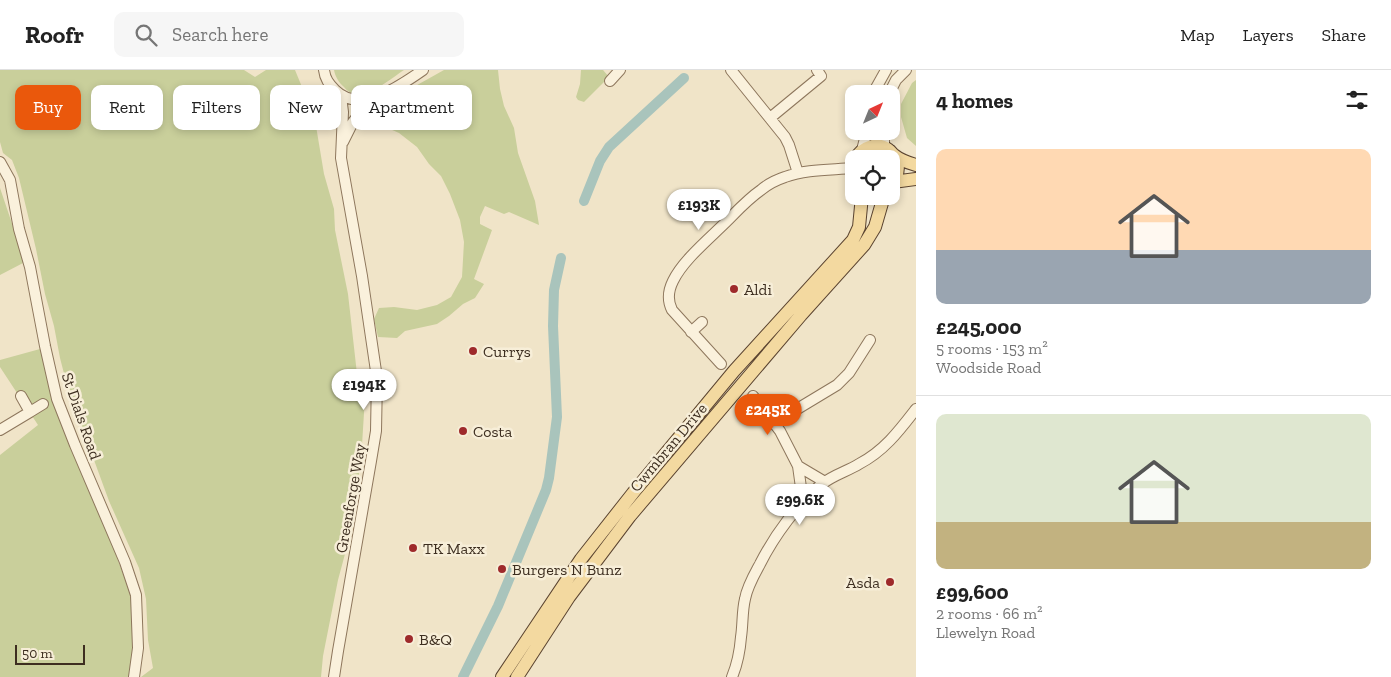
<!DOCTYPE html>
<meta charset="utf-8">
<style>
:root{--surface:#fff;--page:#f6f6f6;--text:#222;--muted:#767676;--line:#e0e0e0;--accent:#ea580c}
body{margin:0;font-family:"Zilla Slab",serif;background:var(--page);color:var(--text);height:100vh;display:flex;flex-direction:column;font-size:19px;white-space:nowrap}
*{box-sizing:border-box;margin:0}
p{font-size:16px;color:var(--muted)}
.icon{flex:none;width:28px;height:28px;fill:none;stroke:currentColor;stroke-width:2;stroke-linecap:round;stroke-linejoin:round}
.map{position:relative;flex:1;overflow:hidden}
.side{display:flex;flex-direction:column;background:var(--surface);width:475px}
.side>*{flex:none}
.top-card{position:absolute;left:15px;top:15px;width:475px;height:45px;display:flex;gap:10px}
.needle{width:32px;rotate:43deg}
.tools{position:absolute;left:845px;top:15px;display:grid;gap:10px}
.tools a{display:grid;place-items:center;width:55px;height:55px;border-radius:10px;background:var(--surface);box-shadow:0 2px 8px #0003;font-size:25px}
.scale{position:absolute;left:15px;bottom:12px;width:70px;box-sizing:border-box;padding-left:5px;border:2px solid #3d2e20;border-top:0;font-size:14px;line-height:18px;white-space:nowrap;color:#3d2e20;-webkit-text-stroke:4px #f7eed8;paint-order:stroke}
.price{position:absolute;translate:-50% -42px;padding:0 11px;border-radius:18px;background:#fff;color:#222;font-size:16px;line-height:32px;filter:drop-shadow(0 1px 2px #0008)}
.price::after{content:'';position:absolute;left:50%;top:30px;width:15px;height:11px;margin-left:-8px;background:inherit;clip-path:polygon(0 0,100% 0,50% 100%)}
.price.selected{background:var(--accent);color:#fff}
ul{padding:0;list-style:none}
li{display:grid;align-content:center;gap:10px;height:265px;padding:0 20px}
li+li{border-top:1px solid var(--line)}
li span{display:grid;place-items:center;height:155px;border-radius:10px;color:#555}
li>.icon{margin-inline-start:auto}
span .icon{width:90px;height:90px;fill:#fffc;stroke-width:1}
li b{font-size:21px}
h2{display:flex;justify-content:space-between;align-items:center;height:60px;padding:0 20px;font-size:21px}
.tag{padding:0 18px;border-radius:10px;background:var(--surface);box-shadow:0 2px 8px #0003;font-size:18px;line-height:45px}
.tag.selected{background:var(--accent);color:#fff}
header{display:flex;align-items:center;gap:30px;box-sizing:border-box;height:70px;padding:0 25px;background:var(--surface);border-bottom:1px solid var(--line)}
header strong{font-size:24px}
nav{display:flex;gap:28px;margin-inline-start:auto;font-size:18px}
.search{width:350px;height:45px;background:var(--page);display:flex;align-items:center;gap:12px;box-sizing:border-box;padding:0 18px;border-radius:10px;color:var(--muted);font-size:19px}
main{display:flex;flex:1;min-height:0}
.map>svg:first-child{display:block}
</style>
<header>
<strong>Roofr</strong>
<div class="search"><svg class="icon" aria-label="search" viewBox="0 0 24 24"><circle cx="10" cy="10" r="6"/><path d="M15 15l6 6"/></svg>Search here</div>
<nav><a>Map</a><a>Layers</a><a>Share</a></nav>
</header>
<main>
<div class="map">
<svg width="916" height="607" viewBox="0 0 916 607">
<rect width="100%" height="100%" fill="#f0e4c8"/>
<path fill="#c9cf9b" d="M 0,0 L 244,0 L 255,7 L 266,0 L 295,0 L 309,34 L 316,56 L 324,104 L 334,139 L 335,160 L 348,224 L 357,304 L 365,327 L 361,391 L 349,469 L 338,510 L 323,586 L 321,607 L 141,607 L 153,598 L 148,570 L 146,529 L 139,498 L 109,431 L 68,319 L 60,288 L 54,256 L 45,224 L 36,179 L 19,108 L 12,90 L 3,83 L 0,72 Z
M 334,0 L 404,0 C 392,8 372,24 358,25 C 353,25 347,21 344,17 C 339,13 335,6 334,0 Z
M 444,0 L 498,0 L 500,19 L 504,36 L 514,58 L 518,83 L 535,131 L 539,155 L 509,142 L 504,144 L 485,136 L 480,147 L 480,154 L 492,160 L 474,209 L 484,214 L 475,228 L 463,234 L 449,246 L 437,254 L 405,261 L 397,268 L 378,267 L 374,249 L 379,238 L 394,237 L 417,240 L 437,235 L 451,227 L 462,207 L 464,172 L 460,150 L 450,124 L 441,106 L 429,94 L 417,77 L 399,63 L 381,55 L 367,57 L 400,31 L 410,19 Z
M 581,0 L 603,0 L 609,7 L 584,32 L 578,30 L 576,27 L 580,14 Z
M 916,10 L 916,76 L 907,68 L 901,47 L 901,34 L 912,13 Z
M 0,118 L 25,192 L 0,205 Z
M 40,279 L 58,343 L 111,471 L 134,534 L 135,559 L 132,607 L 0,607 L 0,385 L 38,355 L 0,297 L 0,290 Z"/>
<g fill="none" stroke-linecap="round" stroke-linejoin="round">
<path stroke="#a9c4bc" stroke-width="10" d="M 584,131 L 600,91 L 609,77 L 684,8
M 463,607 L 498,536 L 546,420 L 549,408 L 557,347 L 553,256 L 554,220 L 561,188"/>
<g stroke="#8d765c" stroke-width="12">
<path id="minor" d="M 324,0 C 325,9 329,14 335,20 C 360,45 400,16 423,0
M 731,0 L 785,67 L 789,75 L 798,103
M 610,11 L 620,0
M 874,24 L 876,18 L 886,0
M 889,24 L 896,10 L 906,0
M 770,48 L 821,6 L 817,0
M 343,72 L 353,52 L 372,28
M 884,77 L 884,61
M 862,80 L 867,61
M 0,92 L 10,110 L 19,159 L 30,197 L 45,276 L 57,329 L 75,375 L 125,492 L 136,525 L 138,578 L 134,607
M 691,262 L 702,252
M 721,294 L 672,240 C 667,230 668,221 673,211 C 683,190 710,168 727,151 C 738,140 748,129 761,120 C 768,114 776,110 785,107 C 806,99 831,100 853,98
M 753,326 L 780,361 L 798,396 L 803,432
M 30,342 L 43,334
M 774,353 L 837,315 L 849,303 L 870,270
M 0,360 L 30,342 L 21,326
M 798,396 L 825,412
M 334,607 L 338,581 L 371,391 L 376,361 L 377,308 L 362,206 L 341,88 L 343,42 L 341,26
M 732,607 C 737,595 740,580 741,567 C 743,554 742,541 745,529 C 747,517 754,505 760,494 C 774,466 798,433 822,414 C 833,405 848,401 859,394 C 884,381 899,361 916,339"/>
</g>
<g stroke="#5b4430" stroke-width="14">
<path id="major" d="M 855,89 C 862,77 877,71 889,80 C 891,81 892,84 894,85 C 900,90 909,93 916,95
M 893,112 L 916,109
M 891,114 C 899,105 900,96 894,85
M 502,607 L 581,489 L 633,423 L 734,301 L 853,170 L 859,157 L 862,126
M 517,607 L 569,527 L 630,446 L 801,245 L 864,175 L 875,157 L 884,126"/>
</g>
<use href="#minor" stroke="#faf1dc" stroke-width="10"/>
<use href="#major" stroke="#f3d9a0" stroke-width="12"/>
</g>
<g fill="#9e2a2b" stroke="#f7eed8" stroke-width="2">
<circle cx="734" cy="219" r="5"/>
<circle cx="473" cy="281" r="5"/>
<circle cx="463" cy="361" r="5"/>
<circle cx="413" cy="478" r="5"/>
<circle cx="502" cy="499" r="5"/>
<circle cx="890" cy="512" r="5"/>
<circle cx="409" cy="569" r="5"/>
</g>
<g text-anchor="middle" stroke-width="5" stroke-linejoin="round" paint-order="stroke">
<g font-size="16" fill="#3d2e20" stroke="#f7eed8" text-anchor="start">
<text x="744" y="225">Aldi</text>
<text x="483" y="287">Currys</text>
<text x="473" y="367">Costa</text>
<text x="423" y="484">TK Maxx</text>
<text x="512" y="505">Burgers N Bunz</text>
<text x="880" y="518" text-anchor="end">Asda</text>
<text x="419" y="575">B&amp;Q</text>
</g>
<g font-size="16" fill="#3d2e20" stroke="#f7eed8">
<text transform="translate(82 346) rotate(71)" y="6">St Dials Road</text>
<text transform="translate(668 377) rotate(-50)" y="6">Cwmbran Drive</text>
<text transform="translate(350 428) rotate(-80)" y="6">Greenforge Way</text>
</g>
</g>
</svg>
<div class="tools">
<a><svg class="needle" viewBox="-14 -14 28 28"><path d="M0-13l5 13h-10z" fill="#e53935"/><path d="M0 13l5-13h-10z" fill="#767676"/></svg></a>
<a><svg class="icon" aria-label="locate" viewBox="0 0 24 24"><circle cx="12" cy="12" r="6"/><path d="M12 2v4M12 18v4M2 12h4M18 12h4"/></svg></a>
</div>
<div class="scale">50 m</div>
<b class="price" style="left:699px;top:161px">£193K</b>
<b class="price" style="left:364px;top:341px">£194K</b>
<b class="price selected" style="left:768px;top:366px">£245K</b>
<b class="price" style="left:800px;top:456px">£99.6K</b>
<div class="top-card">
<a class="tag selected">Buy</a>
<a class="tag">Rent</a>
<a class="tag">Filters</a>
<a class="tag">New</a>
<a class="tag">Apartment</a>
</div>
</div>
<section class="side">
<h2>4 homes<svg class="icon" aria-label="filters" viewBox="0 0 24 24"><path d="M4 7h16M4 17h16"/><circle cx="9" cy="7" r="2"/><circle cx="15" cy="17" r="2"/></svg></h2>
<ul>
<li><span style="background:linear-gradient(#ffd9b3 65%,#9aa5b1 0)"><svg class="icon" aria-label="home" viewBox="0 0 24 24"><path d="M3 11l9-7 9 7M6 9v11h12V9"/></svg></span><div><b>£245,000</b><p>5 rooms · 153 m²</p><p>Woodside Road</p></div></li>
<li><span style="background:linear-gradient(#dfe7d0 70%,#c2b280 0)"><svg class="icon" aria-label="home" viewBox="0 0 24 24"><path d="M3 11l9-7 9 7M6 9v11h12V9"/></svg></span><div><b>£99,600</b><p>2 rooms · 66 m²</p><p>Llewelyn Road</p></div></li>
</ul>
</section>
</main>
